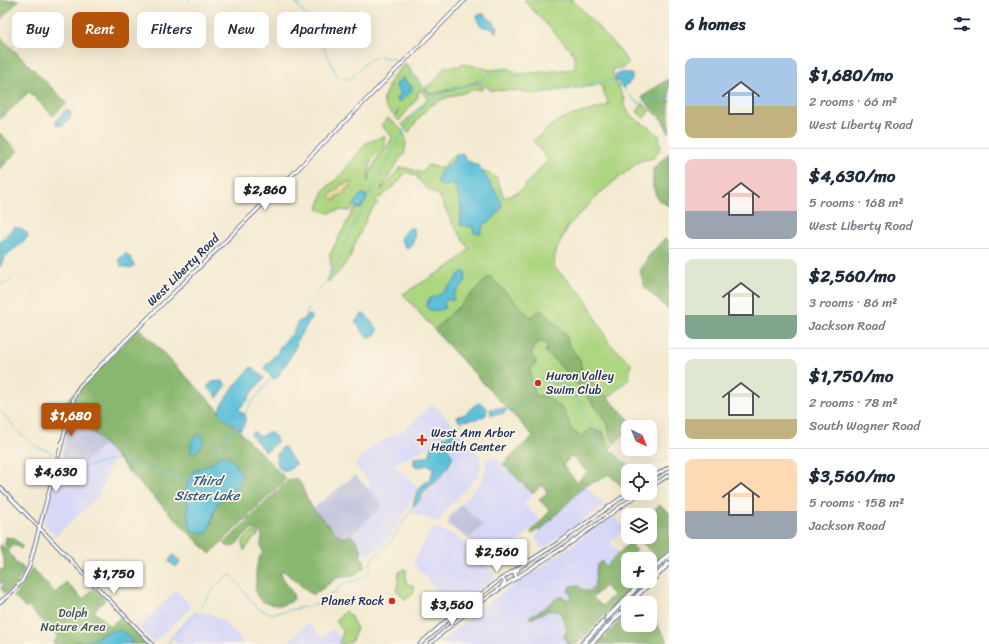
<!DOCTYPE html>
<meta charset="utf-8">
<style>
:root{--surface:#fff;--page:#f2f2f3;--text:#1f2937;--muted:#747a83;--line:#e0e1e3;--accent:#b45309}
body{margin:0;font-family:Sriracha,sans-serif;background:var(--page);color:var(--text);height:100vh;display:flex;flex-direction:column;font-size:15px;white-space:nowrap}
*{box-sizing:border-box;margin:0}
p{font-size:13px;color:var(--muted)}
.icon{flex:none;width:22px;height:22px;fill:none;stroke:currentColor;stroke-width:2;stroke-linecap:round;stroke-linejoin:round}
.map{position:relative;flex:1;overflow:hidden}
.details{display:flex;flex-direction:column;background:var(--surface);width:320px}
.details>*{flex:none}
.hud{position:absolute;left:12px;top:12px;width:380px;height:36px;display:flex;gap:8px}
.needle{width:26px;rotate:137deg}
.buttons{position:absolute;left:621px;top:420px;display:grid;gap:8px}
.buttons a{display:grid;place-items:center;width:36px;height:36px;border-radius:8px;background:var(--surface);box-shadow:0 4px 16px #0002;font-size:20px}
.price{position:absolute;translate:-50% -34px;padding:0 9px;border-radius:4px;background:#fff;color:#222;font-size:13px;line-height:26px;filter:drop-shadow(0 1px 2px #0008)}
.price::after{content:'';position:absolute;left:50%;top:24px;width:12px;height:9px;margin-left:-6px;background:inherit;clip-path:polygon(0 0,100% 0,50% 100%)}
.price.selected{background:var(--accent);color:#fff}
ul{padding:0;list-style:none}
li{display:flex;align-items:center;gap:12px;height:100px;padding:0 16px}
li+li{border-top:1px solid var(--line)}
li span{display:grid;place-items:center;flex:none;width:112px;height:80px;border-radius:8px;color:#555}
li>.icon{margin-inline-start:auto}
span .icon{width:48px;height:48px;fill:#fffc;stroke-width:1}
li b{font-size:17px}
h2{display:flex;justify-content:space-between;align-items:center;height:48px;padding:0 16px;font-size:17px}
.tag{padding:0 14px;border-radius:8px;background:var(--surface);box-shadow:0 4px 16px #0002;font-size:14px;line-height:36px}
.tag.selected{background:var(--accent);color:#fff}
main{display:flex;flex:1;min-height:0}
.map>svg:first-child{display:block}
</style>
<main>
<div class="map">
<svg width="669" height="644" viewBox="0 0 669 644">
<rect width="100%" height="100%" fill="#fcf5e5"/>
<filter id="ink" filterUnits="userSpaceOnUse"><feTurbulence type="fractalNoise" baseFrequency=".025" numOctaves="2"/><feDisplacementMap in="SourceGraphic" scale="8" xChannelSelector="R" yChannelSelector="G"/><feConvolveMatrix kernelMatrix="1 2 1 2 8 2 1 2 1" color-interpolation-filters="sRGB"/></filter>
<filter id="wash" filterUnits="userSpaceOnUse"><feTurbulence type="fractalNoise" baseFrequency=".012" numOctaves="4" result="noise"/><feDisplacementMap in="SourceGraphic" scale="16" xChannelSelector="R" yChannelSelector="G"/><feGaussianBlur stdDeviation="0.9" result="paint"/><feColorMatrix in="noise" values="0 0 0 0 0 0 0 0 0 0 0 0 0 0 0 0 0 1.4 0 .05"/><feComposite in="paint" operator="in"/></filter>
<g filter="url(#wash)">
<rect width="100%" height="100%" fill="#f4ead2"/>
<path fill="#d7d7f8" d="M 433,404 L 454,426 L 427,448 L 394,464 L 417,487 L 407,509 L 387,542 L 368,556 L 362,551 L 356,540 L 351,535 L 383,505 L 367,488 L 372,484 L 354,465 L 369,450 L 382,441 L 404,430 Z
M 459,433 L 479,454 L 481,466 L 477,478 L 445,511 L 439,523 L 410,512 L 454,463 L 449,445 Z
M 104,444 L 114,454 L 99,496 L 56,536 L 44,524 L 62,455 L 80,467 Z
M 495,456 L 533,494 L 524,504 L 540,520 L 497,564 L 479,551 L 469,539 L 483,525 L 461,504 L 479,484 L 486,470 L 485,460 Z
M 585,485 L 604,505 L 542,549 L 535,536 Z
M 613,516 L 625,527 L 610,543 L 620,553 L 606,566 L 597,565 L 594,588 L 575,592 L 560,610 L 577,644 L 439,644 L 463,622 L 493,599 L 527,577 Z
M 432,527 L 455,536 L 471,551 L 496,576 L 454,609 L 413,563 Z
M 176,590 L 192,607 L 153,643 L 139,627 Z
M 198,612 L 207,612 L 225,622 L 245,644 L 174,644 L 176,642 L 170,636 L 191,615 Z
M 308,623 L 323,638 L 332,629 L 347,644 L 286,644 Z"/>
<path fill="#bfc2dd" d="M 72,410 L 104,444 L 80,467 L 62,455 Z
M 355,475 L 383,505 L 351,535 L 346,538 L 342,538 L 313,509 Z
M 461,504 L 483,525 L 469,539 L 447,524 L 451,515 Z"/>
<path fill="#add681" stroke="#648270" fill-rule="evenodd" d="M 524,0 L 573,0 L 620,51 L 628,63 L 623,68 L 612,69 L 614,78 L 625,101 L 623,104 L 632,117 L 650,128 L 659,136 L 661,148 L 653,158 L 640,161 L 600,193 L 568,226 L 555,253 L 554,267 L 584,296 L 609,343 L 631,363 L 629,379 L 608,398 L 634,424 L 631,427 L 628,427 L 628,430 L 587,472 L 572,456 L 563,465 C 508,410 454,353 403,294 L 453,264 L 469,249 L 452,223 L 439,195 L 428,190 L 417,178 L 418,176 L 406,172 L 398,182 L 379,199 L 377,197 L 375,199 L 378,203 L 369,213 L 354,246 L 350,257 L 341,269 L 329,282 L 327,280 L 331,270 L 330,254 L 354,209 L 361,208 L 367,197 L 362,194 L 350,211 L 339,210 L 329,213 L 318,209 L 324,190 L 339,177 L 366,143 L 384,136 L 386,145 C 383,150 377,152 374,156 C 369,163 369,174 368,181 L 369,182 L 370,173 L 379,154 L 389,145 L 392,137 L 381,125 L 388,118 C 392,122 396,124 400,128 C 408,135 406,146 404,155 L 402,156 L 399,160 L 381,189 L 382,190 L 383,187 L 385,186 L 400,168 L 407,168 L 421,173 L 428,165 L 442,168 L 453,155 L 497,178 L 504,198 L 520,191 L 548,160 L 533,141 L 556,122 L 564,118 L 609,105 L 601,85 L 533,94 L 519,91 L 491,90 L 478,81 L 463,86 L 478,83 L 484,88 L 481,90 C 475,88 469,91 463,93 C 449,96 436,101 426,110 C 419,116 414,126 408,133 L 402,124 L 418,109 L 428,98 L 421,91 L 417,93 L 419,96 L 399,121 L 395,117 L 399,110 L 394,116 L 385,107 L 383,99 L 392,78 L 405,63 L 428,93 L 434,95 L 462,86 L 432,94 L 425,88 L 437,78 L 444,67 L 460,66 L 462,63 L 491,70 L 508,68 L 519,74 L 575,69 L 574,54 ZM 541,310 L 565,333 L 569,345 L 580,361 Z
M 642,104 L 650,110 L 644,118 L 637,112 Z
M 252,532 L 259,534 L 258,536 C 250,540 249,545 244,551 L 242,544 L 245,539 Z
M 405,569 L 406,570 L 406,582 L 407,584 L 412,585 L 415,587 C 414,593 410,599 404,599 L 400,593 L 396,590 L 398,585 L 399,572 Z
M 346,611 L 351,617 L 357,629 L 352,640 L 352,641 L 350,643 L 348,642 L 346,644 L 339,644 L 343,632 L 336,621 L 344,612 Z"/>
<path fill="#8ab76f" stroke="#527366" fill-rule="evenodd" d="M 0,0 L 19,0 L 0,20 Z
M 0,36 L 67,103 L 53,116 L 29,92 L 0,119 Z
M 668,79 L 669,80 L 669,133 L 663,121 L 654,112 L 642,97 Z
M 0,133 L 18,151 L 0,169 Z
M 669,153 L 669,206 L 658,200 L 653,187 L 653,169 Z
M 665,238 L 669,242 L 669,310 L 645,288 L 640,271 L 648,257 Z
M 490,276 L 530,317 L 541,310 L 565,333 L 569,345 L 580,361 L 583,373 L 634,424 L 631,427 L 628,427 L 628,430 L 615,443 L 610,436 L 608,424 L 585,393 L 555,360 L 545,352 L 548,346 L 541,341 L 534,347 L 531,355 L 537,362 L 530,370 L 535,395 L 547,397 L 564,410 L 572,431 L 582,437 L 589,429 L 603,432 L 609,449 L 614,453 L 634,471 L 628,471 L 628,487 L 625,489 L 608,474 L 600,480 L 585,485 L 540,531 L 538,529 L 532,534 L 531,532 L 550,511 L 539,500 L 548,492 L 541,485 L 533,494 L 503,464 L 533,436 L 434,330 ZM 572,456 L 587,472 L 577,482 L 563,465 Z
M 139,328 L 286,479 L 210,554 L 128,471 L 121,462 L 65,402 ZM 211,464 L 240,483 L 229,492 L 215,506 L 212,523 L 191,528 L 187,509 L 198,469 Z
M 292,479 L 297,479 L 301,484 L 305,494 L 313,509 L 334,531 L 342,538 L 346,538 L 351,535 L 356,540 L 362,551 L 360,556 L 364,560 L 365,565 L 364,568 L 353,576 L 338,577 L 315,594 L 311,594 L 284,571 L 280,573 L 293,594 L 294,599 C 290,603 286,604 280,605 C 271,605 260,603 256,594 C 255,589 256,583 256,578 C 256,569 257,559 263,552 L 261,546 L 262,535 L 259,532 L 252,529 L 233,547 L 226,546 L 224,544 L 288,480 Z
M 659,505 L 669,512 L 669,549 L 650,568 L 650,561 L 655,556 L 637,537 L 650,537 L 650,515 L 649,515 Z
M 6,537 L 11,538 L 12,537 L 22,546 L 21,549 L 15,545 L 9,549 C 9,550 8,552 9,553 C 10,555 12,556 13,558 C 16,561 13,562 17,564 C 21,567 22,564 24,571 C 19,580 14,588 5,593 L 1,589 L 4,583 L 3,582 L 0,584 L 0,570 L 4,569 C 6,561 0,554 0,545 L 7,549 L 8,548 L 4,544 L 6,540 Z
M 630,542 L 636,550 L 626,560 L 628,562 L 628,581 L 638,581 L 577,644 L 566,644 L 567,642 L 564,637 L 567,629 L 560,612 L 550,610 L 530,619 L 529,617 L 543,609 L 556,599 L 562,596 L 568,600 L 572,596 L 568,590 L 571,586 L 578,586 L 583,590 L 586,590 L 597,594 L 593,598 L 602,606 L 613,595 L 605,586 L 598,593 L 590,589 L 594,588 L 597,565 L 601,561 L 606,566 Z
M 32,568 L 55,593 L 66,582 L 83,599 L 94,588 L 105,600 L 94,611 L 110,627 L 121,616 L 148,644 L 132,644 L 131,641 L 102,634 L 95,639 L 76,642 L 76,644 L 54,644 L 53,643 L 58,637 L 28,607 L 25,608 L 13,596 L 23,586 Z
M 628,612 L 628,625 L 650,625 L 650,613 L 669,644 L 598,644 Z"/>
<path fill="#eeda9e" stroke="#84847e" d="M 348,182 L 351,183 L 350,188 L 345,190 L 343,195 L 337,196 L 336,200 L 334,200 C 332,199 329,197 331,194 L 338,189 L 341,184 L 345,184 Z"/>
<path fill="#5bc0d9" stroke="#3b789c" d="M 484,14 L 497,26 L 498,28 L 496,33 L 492,28 C 484,27 478,28 477,17 L 478,15 Z
M 622,72 L 631,74 L 632,76 L 632,80 L 624,88 L 617,81 L 615,78 L 616,75 Z
M 403,78 L 406,82 L 412,86 L 411,88 L 413,90 L 400,102 L 397,101 L 396,98 L 401,94 C 394,86 395,84 403,78 Z
M 67,110 L 71,113 L 70,118 L 62,125 L 58,126 L 56,123 L 56,121 L 64,111 Z
M 457,154 L 463,154 L 468,161 L 479,166 L 491,185 L 499,197 L 501,202 L 502,207 L 493,219 L 483,225 L 481,233 L 474,233 L 473,227 L 460,225 C 463,208 460,198 453,183 L 444,187 L 437,182 L 441,171 L 452,163 Z
M 362,194 L 366,195 L 366,200 L 360,208 L 355,207 C 354,203 358,196 362,194 Z
M 14,227 C 20,228 26,230 28,236 C 21,248 5,250 0,267 L 0,242 Z
M 410,228 L 413,228 C 416,235 414,246 407,248 L 404,246 L 400,238 L 405,231 Z
M 124,254 L 127,254 C 131,258 133,261 134,266 L 130,268 L 121,266 L 119,259 Z
M 464,271 L 465,272 L 466,275 L 465,283 C 461,287 456,289 454,295 C 453,297 453,299 453,301 L 447,299 L 444,303 L 445,308 C 443,310 436,310 433,311 L 428,309 L 426,305 L 430,298 L 435,297 L 445,291 L 447,287 L 453,283 L 460,273 Z
M 362,314 L 366,315 L 378,330 L 378,332 L 370,339 L 365,335 L 355,322 Z
M 307,315 L 311,316 L 311,319 L 297,340 L 296,346 L 287,363 L 280,371 L 280,375 L 275,379 L 272,378 L 264,368 L 278,352 L 280,347 L 292,334 L 298,322 L 303,319 Z
M 251,367 L 254,368 L 264,378 L 250,395 L 247,401 L 239,409 L 239,411 L 246,415 L 244,425 L 240,430 L 235,424 L 232,425 L 219,412 C 225,394 240,381 251,367 Z
M 223,381 L 226,386 L 217,398 L 215,394 L 207,387 L 212,382 Z
M 479,403 L 484,405 L 487,408 L 486,415 C 478,420 468,420 459,421 L 457,417 L 465,414 L 475,405 Z
M 505,408 L 505,413 L 491,415 L 490,409 Z
M 457,429 L 456,433 L 447,445 C 448,450 453,454 452,459 C 452,463 439,479 436,482 C 433,484 429,487 426,490 C 420,496 422,501 413,506 C 414,501 415,495 418,491 C 424,480 432,483 433,468 L 429,465 L 418,467 L 414,465 L 414,458 L 425,457 L 430,455 L 431,448 L 437,440 L 446,436 Z
M 253,431 L 260,437 L 268,432 C 272,432 277,438 277,442 L 268,450 L 265,451 L 251,435 L 251,434 Z
M 197,435 L 201,435 L 202,437 L 204,442 L 199,449 L 193,454 L 191,452 C 190,445 191,440 197,435 Z
M 282,447 L 284,447 C 288,450 288,454 291,458 C 293,461 294,462 297,464 L 293,465 L 293,467 L 288,471 L 285,471 L 279,468 L 277,462 L 276,456 Z
M 221,455 C 232,456 235,465 241,473 L 240,483 C 234,488 218,501 215,508 C 212,516 211,524 208,533 L 203,533 L 193,531 L 191,528 L 189,521 L 187,509 L 188,505 L 186,492 L 188,481 L 191,474 L 198,469 L 211,464 Z
M 173,555 L 181,562 L 176,567 L 169,562 L 169,561 Z
M 115,630 C 124,631 130,636 132,644 L 76,644 L 76,643 L 95,639 L 107,632 Z"/>
<g fill="none" stroke-linecap="round" stroke-linejoin="round">
<path stroke="#5bc0d9" stroke-width="1" d="M 188,0 L 190,0
M 294,0 L 314,27 L 320,41 L 338,77 L 350,79 L 357,73 L 367,61 L 379,56 L 401,61
M 404,65 L 418,84 L 432,98
M 524,80 L 542,91 L 602,81
M 480,81 L 490,74 L 504,72 L 510,72 L 515,75 L 523,79
M 604,81 L 611,80 L 627,91
M 630,95 L 634,100 L 639,103 L 662,97 L 669,98
M 373,186 L 404,130 L 413,117 L 427,102 L 450,91 L 478,82
M 0,285 L 7,283 L 12,278
M 319,290 L 330,278 L 339,259 L 345,242 L 373,188
M 307,316 L 307,312 L 316,293
M 0,410 L 21,435 L 26,437 L 35,446 L 54,453
M 505,410 C 525,408 532,394 543,378 L 555,383 L 569,387 L 572,389 L 594,432 L 598,443 L 604,450 L 609,455 L 621,460 L 630,465 L 645,469 L 651,463 L 663,461 L 669,456
M 244,415 L 252,402 L 271,379
M 457,429 L 464,421
M 221,455 L 219,449 L 220,445 L 226,439 L 229,431 L 232,431 L 238,429
M 64,458 L 81,469 L 83,467 L 118,459 L 171,476 L 178,479 L 188,481
M 200,608 L 214,588 L 228,575 L 231,575 L 257,608 L 271,614 L 278,612 L 281,612 L 304,607 L 309,607 L 321,603 L 344,584 L 358,580 L 365,576 L 371,570 L 370,565 L 372,558 L 391,542 L 413,506
M 176,634 L 180,629 L 197,611
M 167,644 L 173,637"/>
</g>
</g>
<g filter="url(#ink)">
<g fill="none" stroke-linecap="round" stroke-linejoin="round">
<g stroke="#677087" stroke-width="4.5">
<path id="secondary" d="M 650,479 L 669,467
M 0,487 L 152,644
M 650,487 L 669,475
M 518,570 L 515,572 L 515,575 L 518,577
M 501,579 L 503,579 L 505,582 L 502,586
M 0,602 L 10,594 L 22,581 L 29,567 L 73,401 L 75,394 L 80,386 L 131,335 L 289,178 L 465,0
M 420,644 L 445,622 L 488,589 L 501,579 L 561,541 L 628,493
M 430,644 C 471,605 519,576 566,546 C 591,529 615,510 640,493"/>
</g>
<g stroke="#677087" stroke-width="5.5">
<path id="highway" d="M 650,573 L 669,554
M 630,603 L 669,563
M 582,644 L 643,581
M 591,644 L 628,606"/>
</g>
<use href="#secondary" stroke="#fff" stroke-width="2.5"/>
<use href="#highway" stroke="#fff" stroke-width="3.5"/>
</g>
<defs><path id="oneway-chevron" d="M-2-3.5L2.5 0L-2 3.5" fill="none" stroke-width="1.6" stroke-linecap="round" stroke-linejoin="round"/></defs>
<use stroke="#8d97ae" href="#oneway-chevron" transform="translate(606 619) rotate(133)"/>
</g>
<g fill="#c8321e" stroke="#fcf5e5" stroke-width="1.5">
<circle cx="538" cy="383" r="4"/>
<path d="M420 434h4v4h4v4h-4v4h-4v-4h-4v-4h4z"/>
<circle cx="392" cy="601" r="4"/>
</g>
<g text-anchor="middle" stroke-width="3.5" stroke-linejoin="round" paint-order="stroke">
<g font-size="12" fill="#1b2f5e" stroke="#fcf5e5">
<text transform="translate(183 270) rotate(-45)" y="4">West Liberty Road</text>
</g>
<g font-size="12" fill="#1b2f5e" stroke="#fcf5e5" text-anchor="start">
<text x="546" y="380">Huron Valley<tspan x="546" dy="14">Swim Club</tspan></text>
<text x="431" y="437">West Ann Arbor<tspan x="431" dy="14">Health Center</tspan></text>
<text x="384" y="605" text-anchor="end">Planet Rock</text>
</g>
<g font-size="12" fill="#405967" stroke="#fcf5e5">
<text x="73" y="617">Dolph<tspan x="73" dy="14">Nature Area</tspan></text>
</g>
<g font-size="13" font-style="italic" fill="#2e5a83" stroke="#fcf5e5">
<text x="207" y="485">Third<tspan x="207" dy="15">Sister Lake</tspan></text>
</g>
</g>
</svg>
<div class="buttons">
<a><svg class="needle" viewBox="-14 -14 28 28"><path d="M0-13l5 13h-10z" fill="#e53935"/><path d="M0 13l5-13h-10z" fill="#747a83"/></svg></a>
<a><svg class="icon" aria-label="locate" viewBox="0 0 24 24"><circle cx="12" cy="12" r="6"/><path d="M12 2v4M12 18v4M2 12h4M18 12h4"/></svg></a>
<a><svg class="icon" aria-label="layers" viewBox="0 0 24 24"><path d="M12 4l9 5-9 5-9-5zM3 14l9 5 9-5"/></svg></a>
<a>+</a>
<a>−</a>
</div>
<b class="price" style="left:265px;top:211px">$2,860</b>
<b class="price selected" style="left:71px;top:437px">$1,680</b>
<b class="price" style="left:56px;top:493px">$4,630</b>
<b class="price" style="left:497px;top:573px">$2,560</b>
<b class="price" style="left:114px;top:595px">$1,750</b>
<b class="price" style="left:452px;top:626px">$3,560</b>
<div class="hud">
<a class="tag">Buy</a>
<a class="tag selected">Rent</a>
<a class="tag">Filters</a>
<a class="tag">New</a>
<a class="tag">Apartment</a>
</div>
</div>
<section class="details">
<h2>6 homes<svg class="icon" aria-label="filters" viewBox="0 0 24 24"><path d="M4 7h16M4 17h16"/><circle cx="9" cy="7" r="2"/><circle cx="15" cy="17" r="2"/></svg></h2>
<ul>
<li><span style="background:linear-gradient(#a9c7e8 60%,#c2b280 0)"><svg class="icon" aria-label="home" viewBox="0 0 24 24"><path d="M3 11l9-7 9 7M6 9v11h12V9"/></svg></span><div><b>$1,680/mo</b><p>2 rooms · 66 m²</p><p>West Liberty Road</p></div></li>
<li><span style="background:linear-gradient(#f6c9c9 65%,#9aa5b1 0)"><svg class="icon" aria-label="home" viewBox="0 0 24 24"><path d="M3 11l9-7 9 7M6 9v11h12V9"/></svg></span><div><b>$4,630/mo</b><p>5 rooms · 168 m²</p><p>West Liberty Road</p></div></li>
<li><span style="background:linear-gradient(#dfe7d0 70%,#7fa58c 0)"><svg class="icon" aria-label="home" viewBox="0 0 24 24"><path d="M3 11l9-7 9 7M6 9v11h12V9"/></svg></span><div><b>$2,560/mo</b><p>3 rooms · 86 m²</p><p>Jackson Road</p></div></li>
<li><span style="background:linear-gradient(#dfe7d0 75%,#c2b280 0)"><svg class="icon" aria-label="home" viewBox="0 0 24 24"><path d="M3 11l9-7 9 7M6 9v11h12V9"/></svg></span><div><b>$1,750/mo</b><p>2 rooms · 78 m²</p><p>South Wagner Road</p></div></li>
<li><span style="background:linear-gradient(#ffd9b3 65%,#9aa5b1 0)"><svg class="icon" aria-label="home" viewBox="0 0 24 24"><path d="M3 11l9-7 9 7M6 9v11h12V9"/></svg></span><div><b>$3,560/mo</b><p>5 rooms · 158 m²</p><p>Jackson Road</p></div></li>
</ul>
</section>
</main>
